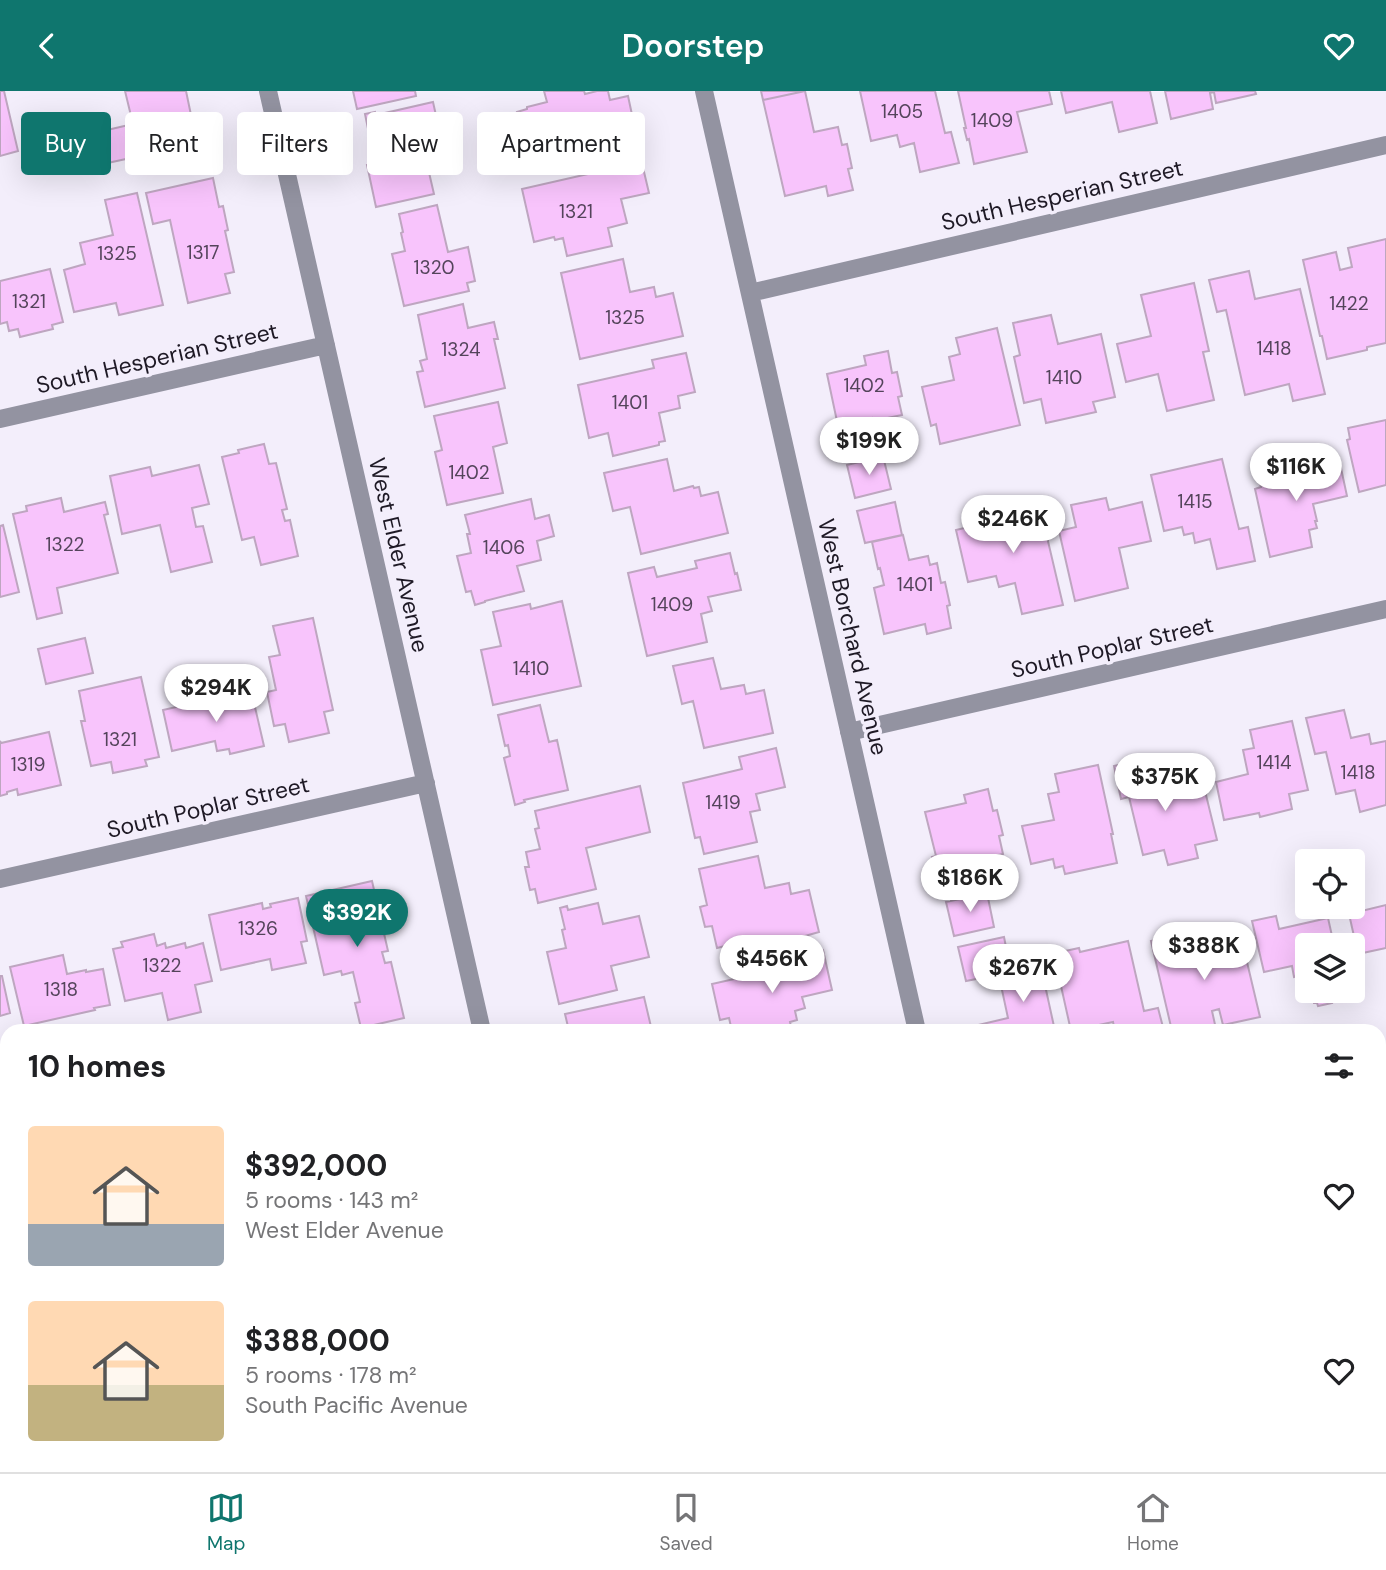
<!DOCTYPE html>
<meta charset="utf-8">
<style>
:root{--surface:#fff;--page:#f2f2f2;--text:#202124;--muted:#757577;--line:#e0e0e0;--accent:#0f766e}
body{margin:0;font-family:"DM Sans",sans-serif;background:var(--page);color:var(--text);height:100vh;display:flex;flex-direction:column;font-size:26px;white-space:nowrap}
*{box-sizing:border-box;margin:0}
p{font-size:23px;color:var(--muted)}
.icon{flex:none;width:38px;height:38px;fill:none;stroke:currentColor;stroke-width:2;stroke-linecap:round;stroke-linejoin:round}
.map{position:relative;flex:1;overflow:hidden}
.details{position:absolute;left:0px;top:933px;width:1386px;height:450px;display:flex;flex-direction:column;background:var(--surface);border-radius:21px 21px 0 0;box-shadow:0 7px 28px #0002}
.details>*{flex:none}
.top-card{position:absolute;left:21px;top:21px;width:700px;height:63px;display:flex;gap:14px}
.controls{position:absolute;left:1295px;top:758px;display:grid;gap:14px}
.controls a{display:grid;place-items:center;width:70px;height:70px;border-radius:7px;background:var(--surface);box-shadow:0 7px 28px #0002;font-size:35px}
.price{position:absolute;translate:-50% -60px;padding:0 16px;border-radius:24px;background:#fff;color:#222;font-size:23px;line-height:46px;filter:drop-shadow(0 2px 4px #0008)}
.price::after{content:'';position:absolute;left:50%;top:42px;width:21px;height:16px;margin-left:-10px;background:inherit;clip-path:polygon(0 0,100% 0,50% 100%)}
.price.selected{background:var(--accent);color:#fff}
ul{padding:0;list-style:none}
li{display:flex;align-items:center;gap:21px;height:175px;padding:0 28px}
li span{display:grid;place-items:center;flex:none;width:196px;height:140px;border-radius:7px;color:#555}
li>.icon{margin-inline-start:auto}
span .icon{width:84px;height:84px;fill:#fffc;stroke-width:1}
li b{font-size:30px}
h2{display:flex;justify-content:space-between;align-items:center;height:84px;padding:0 28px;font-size:30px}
.tag{padding:0 24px;border-radius:7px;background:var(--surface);box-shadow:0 7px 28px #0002;font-size:24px;line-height:63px}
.tag.selected{background:var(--accent);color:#fff}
header{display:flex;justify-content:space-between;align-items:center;height:91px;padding:0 28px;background:var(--accent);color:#fff;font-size:32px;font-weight:600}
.dock{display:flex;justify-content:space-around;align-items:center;height:98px;border-top:2px solid var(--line);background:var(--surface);font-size:19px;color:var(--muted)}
.dock a{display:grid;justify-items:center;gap:4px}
.dock .selected{color:var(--accent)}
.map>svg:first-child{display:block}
</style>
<header><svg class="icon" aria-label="back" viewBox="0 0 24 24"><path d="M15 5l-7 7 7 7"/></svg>Doorstep<svg class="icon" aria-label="heart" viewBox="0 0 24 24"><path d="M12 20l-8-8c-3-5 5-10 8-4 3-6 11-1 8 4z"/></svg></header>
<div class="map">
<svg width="1386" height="1381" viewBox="0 0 1386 1381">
<rect width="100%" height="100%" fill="#f3eefb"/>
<path fill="#f8c4fc" stroke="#bea6c0" stroke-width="2" d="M 0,0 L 4,0 L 18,60 L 0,65 Z
M 125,0 L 186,0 L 191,24 L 184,25 L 190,54 L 71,80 L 64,49 L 133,33 Z
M 353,0 L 415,0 L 416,5 L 357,18 Z
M 544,0 L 584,0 L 585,3 L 597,0 L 608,0 L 610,9 L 628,5 L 637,47 L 538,69 L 538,67 L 528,69 L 517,21 L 527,18 L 527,16 L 547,11 Z
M 761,0 L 801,0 L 801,1 L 763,9 Z
M 805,0 L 814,41 L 838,36 L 842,54 L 847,53 L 852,77 L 848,78 L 853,99 L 828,105 L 826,95 L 785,105 L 763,9 Z
M 860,0 L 935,0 L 945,42 L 951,41 L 959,72 L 920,81 L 914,52 L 900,56 L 897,44 L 871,50 Z
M 958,0 L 1049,0 L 1052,13 L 1017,21 L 1027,61 L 974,73 L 969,48 L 967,49 L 964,37 L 966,37 Z
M 1061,0 L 1150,0 L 1157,32 L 1119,41 L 1112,11 L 1066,22 Z
M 1165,0 L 1255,0 L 1256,3 L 1216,12 L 1214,1 L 1210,2 L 1213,18 L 1171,28 Z
M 433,11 L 443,56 L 424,60 L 434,103 L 376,116 L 367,74 L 375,72 L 365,23 L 375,21 L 376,24 Z
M 640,64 L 649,102 L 621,108 L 627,132 L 608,137 L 612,155 L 567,165 L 563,147 L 555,149 L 554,146 L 534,151 L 522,98 L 610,78 L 608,71 Z
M 213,87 L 219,116 L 223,115 L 228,139 L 225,140 L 234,181 L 225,183 L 230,202 L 188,212 L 170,129 L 153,133 L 146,102 Z
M 137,102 L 163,214 L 119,224 L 116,212 L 74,221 L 64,179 L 85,173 L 80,152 L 113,144 L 105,109 Z
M 437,114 L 448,161 L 468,156 L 475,190 L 467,192 L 469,200 L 404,215 L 392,163 L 405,160 L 401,142 L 403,141 L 399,123 Z
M 1386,148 L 1386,252 L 1367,256 L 1367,259 L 1327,268 L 1322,245 L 1320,245 L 1303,169 L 1336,161 L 1340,179 L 1352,176 L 1348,157 Z
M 623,168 L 630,201 L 654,196 L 656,206 L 673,202 L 683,245 L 580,268 L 561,182 Z
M 50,178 L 63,231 L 52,234 L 53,238 L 20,246 L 18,238 L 9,240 L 7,231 L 0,233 L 0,190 Z
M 1249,180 L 1255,208 L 1300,198 L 1325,303 L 1293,310 L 1289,293 L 1245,304 L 1226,219 L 1217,221 L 1209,189 Z
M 1194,192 L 1209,260 L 1203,261 L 1214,309 L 1167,320 L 1158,283 L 1126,291 L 1117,253 L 1151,245 L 1141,204 Z
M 463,213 L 468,237 L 494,231 L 498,248 L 494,248 L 505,297 L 425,316 L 417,281 L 423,280 L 420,270 L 427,268 L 418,224 Z
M 1051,224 L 1058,253 L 1101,243 L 1115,306 L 1093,311 L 1096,321 L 1046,332 L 1041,308 L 1024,312 L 1014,266 L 1020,264 L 1013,232 Z
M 997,237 L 1020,334 L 940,353 L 936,333 L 931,335 L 922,296 L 954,289 L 949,266 L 960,263 L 956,247 Z
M 888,260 L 892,282 L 897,281 L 902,305 L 898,306 L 902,324 L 873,330 L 872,327 L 838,335 L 827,283 L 866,274 L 864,265 Z
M 686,262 L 695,301 L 678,305 L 680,317 L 659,322 L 665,350 L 659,351 L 659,354 L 613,365 L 608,342 L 589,347 L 578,294 L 654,277 L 652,269 Z
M 498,311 L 507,352 L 493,356 L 503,402 L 447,414 L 435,361 L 442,359 L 434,325 Z
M 1386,329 L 1386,394 L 1359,401 L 1347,349 L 1350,348 L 1348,337 Z
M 264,353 L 269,373 L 276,372 L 287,418 L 282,419 L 285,430 L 290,429 L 298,465 L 261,474 L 254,446 L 242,449 L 222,366 L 239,362 L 238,359 Z
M 883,365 L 891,398 L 855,407 L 847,374 Z
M 667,368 L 674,400 L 693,395 L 694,397 L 699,396 L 701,405 L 718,401 L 728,442 L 641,463 L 630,416 L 613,420 L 604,382 Z
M 1222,368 L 1239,438 L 1248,436 L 1255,470 L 1217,478 L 1210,448 L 1195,452 L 1193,442 L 1184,444 L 1182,436 L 1164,440 L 1151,384 Z
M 1339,368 L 1347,405 L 1313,413 L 1317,430 L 1315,430 L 1317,437 L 1309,439 L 1312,456 L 1270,466 L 1255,398 L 1261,396 L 1257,382 L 1300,372 L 1301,377 Z
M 199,374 L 209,413 L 192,417 L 196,436 L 203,435 L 212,471 L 171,481 L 160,434 L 122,443 L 110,385 L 150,376 L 152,385 Z
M 61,407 L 64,421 L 105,411 L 108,423 L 104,424 L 118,482 L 57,497 L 62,522 L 37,528 L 13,423 L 27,420 L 26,415 Z
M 1106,407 L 1109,419 L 1142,411 L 1151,450 L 1119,457 L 1128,497 L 1075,510 L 1059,440 L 1076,436 L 1071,414 Z
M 531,408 L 535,428 L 549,424 L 554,445 L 537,450 L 541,469 L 517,475 L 524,500 L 485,510 L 485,511 L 475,514 L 471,500 L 466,501 L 457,465 L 471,462 L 467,443 L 470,443 L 465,424 Z
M 895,411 L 902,444 L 865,452 L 857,420 Z
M 1039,412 L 1063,514 L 1022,523 L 1015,492 L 999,496 L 996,485 L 968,491 L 956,439 L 981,433 L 979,423 L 1007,417 L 1007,420 Z
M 3,434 L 19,501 L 0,506 L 0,435 Z
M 903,444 L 909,469 L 928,465 L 930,474 L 937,472 L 941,492 L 945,491 L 950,514 L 947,515 L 951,537 L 927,543 L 925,533 L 884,543 L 874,497 L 884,494 L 880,477 L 878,478 L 872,451 Z
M 730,462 L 735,483 L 737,482 L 741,499 L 708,506 L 712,520 L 701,523 L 707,551 L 647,565 L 628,482 L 654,476 L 657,486 L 697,477 L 695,470 Z
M 562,510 L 581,595 L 493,614 L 481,559 L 501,555 L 493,521 L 530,513 L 531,518 Z
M 313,527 L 333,619 L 324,621 L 329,642 L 289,651 L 285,633 L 274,635 L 267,601 L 276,599 L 269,566 L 280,564 L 273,535 Z
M 85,547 L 93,582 L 46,593 L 38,558 Z
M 713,567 L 721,598 L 744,594 L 746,603 L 764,599 L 773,642 L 704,657 L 693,610 L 682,613 L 673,575 Z
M 141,586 L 159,666 L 145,669 L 147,675 L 113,682 L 111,671 L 91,675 L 81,630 L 85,630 L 79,600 Z
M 251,599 L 264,655 L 230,663 L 229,658 L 217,660 L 215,650 L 172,660 L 163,619 Z
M 540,614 L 549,651 L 557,649 L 568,699 L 524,709 L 525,711 L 515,714 L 504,667 L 510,665 L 508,654 L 505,655 L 498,624 Z
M 1344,619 L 1351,647 L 1369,643 L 1371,653 L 1386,650 L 1386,714 L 1360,721 L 1355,699 L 1336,703 L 1326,661 L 1315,663 L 1306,627 Z
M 1292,630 L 1308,699 L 1289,703 L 1292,718 L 1260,726 L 1259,722 L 1224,729 L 1216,691 L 1248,683 L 1243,659 L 1254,657 L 1250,639 Z
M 49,641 L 61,694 L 18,704 L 17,698 L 7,701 L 7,703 L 0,705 L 0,650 L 1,652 Z
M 776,657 L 785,696 L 756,703 L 760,719 L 750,721 L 757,751 L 704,763 L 700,746 L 695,747 L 683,692 L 742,678 L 739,666 Z
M 1152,666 L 1159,695 L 1173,692 L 1176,706 L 1205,700 L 1217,749 L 1195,754 L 1198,767 L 1168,774 L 1164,759 L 1143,764 L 1129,706 L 1121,708 L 1114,675 Z
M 1098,674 L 1113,743 L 1111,743 L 1117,772 L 1065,783 L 1063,775 L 1055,777 L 1053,768 L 1031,773 L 1022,735 L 1054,729 L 1048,703 L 1059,701 L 1055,683 Z
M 640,695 L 650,741 L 586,757 L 596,798 L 538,812 L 535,798 L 530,799 L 525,776 L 529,776 L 526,761 L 540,758 L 535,738 L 539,737 L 535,720 Z
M 988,698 L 993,720 L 997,719 L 1003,744 L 999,745 L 1003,763 L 994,765 L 1001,796 L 951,809 L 949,803 L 944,804 L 938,777 L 935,778 L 932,766 L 936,765 L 925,721 L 966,712 L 964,704 Z
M 758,765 L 765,797 L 789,792 L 791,803 L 809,799 L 819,841 L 784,851 L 784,849 L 739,860 L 737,852 L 717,857 L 712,835 L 705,836 L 700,816 L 707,814 L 699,778 Z
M 372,790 L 388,860 L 382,861 L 385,872 L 391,871 L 404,927 L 361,937 L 355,912 L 360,911 L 353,881 L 342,884 L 341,880 L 324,884 L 306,805 Z
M 987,802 L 994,836 L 954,845 L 946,811 Z
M 298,807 L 307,850 L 301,851 L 306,872 L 272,879 L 270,868 L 221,879 L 209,824 L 262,812 L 263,818 L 271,816 L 270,813 Z
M 598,812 L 603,833 L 639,825 L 649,866 L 611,875 L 617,899 L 559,913 L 547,861 L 566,857 L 562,839 L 565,838 L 560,817 L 567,815 L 568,819 Z
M 1386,814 L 1386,857 L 1358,863 L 1349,823 Z
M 1276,825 L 1279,838 L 1328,827 L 1334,854 L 1307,854 L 1307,883 L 1294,886 L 1292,875 L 1264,881 L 1252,830 Z
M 1205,837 L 1209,857 L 1242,850 L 1260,926 L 1223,934 L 1219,918 L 1212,920 L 1216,938 L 1207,940 L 1172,940 L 1151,850 Z
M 154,843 L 157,855 L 165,852 L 166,857 L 185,852 L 186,857 L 203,852 L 212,890 L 195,894 L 201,921 L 168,929 L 162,902 L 125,910 L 113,858 L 123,856 L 121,851 Z
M 1004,846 L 1011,881 L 966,890 L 958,856 Z
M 1128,850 L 1144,920 L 1158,917 L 1164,940 L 1115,940 L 1113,931 L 1071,940 L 1057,877 L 1059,877 L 1056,862 L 1079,857 L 1080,861 Z
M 823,859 L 832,899 L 802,906 L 805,917 L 795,920 L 797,929 L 790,931 L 792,940 L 732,940 L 729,927 L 720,929 L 712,893 L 791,875 L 790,867 Z
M 63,864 L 67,883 L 86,879 L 86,881 L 103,878 L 110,914 L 94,917 L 95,919 L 24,935 L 10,876 Z
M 1041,876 L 1055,940 L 975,940 L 974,935 L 1008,927 L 999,885 Z
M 0,885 L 2,885 L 10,922 L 0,925 Z
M 1312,900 L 1352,900 L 1353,903 L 1331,908 L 1332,912 L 1318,915 L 1317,912 L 1314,912 Z
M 644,906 L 652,940 L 569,940 L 565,923 Z
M 7,1079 L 7,1151 L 0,1153 L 0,1081 Z
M 1386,1112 L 1386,1152 L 1379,1154 L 1379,1114 Z
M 1386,1244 L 1386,1318 L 1379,1319 L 1379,1246 Z
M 4,1356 L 7,1376 L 10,1381 L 0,1381 L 0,1357 Z
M 22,1376 L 112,1376 L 113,1380 L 23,1381 Z
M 139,1376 L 221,1376 L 197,1381 L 141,1381 Z
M 229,1376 L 320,1376 L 321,1381 L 230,1381 Z
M 663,1376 L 743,1376 L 745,1380 L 664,1381 Z
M 847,1376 L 932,1376 L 933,1378 L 940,1376 L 941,1381 L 848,1381 Z
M 1074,1376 L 1147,1376 L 1149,1381 L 1075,1381 Z
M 1216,1376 L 1257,1376 L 1258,1381 L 1217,1381 Z"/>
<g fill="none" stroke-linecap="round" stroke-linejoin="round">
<path stroke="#9393a1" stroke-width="18" d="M 268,0 L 482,940
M 704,0 L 917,940
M 750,202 L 1386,54
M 0,328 L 326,254
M 849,641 L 1386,518
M 0,788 L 426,692
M 1379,982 L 1386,980
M 0,1245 L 7,1244
M 581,1376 L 582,1381
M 1015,1376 L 1017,1381"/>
</g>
<g text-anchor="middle" stroke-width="7" stroke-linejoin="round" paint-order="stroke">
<g font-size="19" fill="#54445b">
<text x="902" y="27">1405</text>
<text x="992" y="36">1409</text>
<text x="576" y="127">1321</text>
<text x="203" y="168">1317</text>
<text x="117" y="169">1325</text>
<text x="434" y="183">1320</text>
<text x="29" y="217">1321</text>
<text x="1349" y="219">1422</text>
<text x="625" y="233">1325</text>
<text x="1274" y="264">1418</text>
<text x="461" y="265">1324</text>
<text x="1064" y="293">1410</text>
<text x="864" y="301">1402</text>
<text x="630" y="318">1401</text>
<text x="469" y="388">1402</text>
<text x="1195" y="417">1415</text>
<text x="65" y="460">1322</text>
<text x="504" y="463">1406</text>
<text x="915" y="500">1401</text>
<text x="672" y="520">1409</text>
<text x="531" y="584">1410</text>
<text x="120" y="655">1321</text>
<text x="1274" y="678">1414</text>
<text x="28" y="680">1319</text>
<text x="1358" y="688">1418</text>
<text x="723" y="718">1419</text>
<text x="258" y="844">1326</text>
<text x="162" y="881">1322</text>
<text x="61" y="905">1318</text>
</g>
<g font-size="23" fill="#1e1925" stroke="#f3eefb">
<text transform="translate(1062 104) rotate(-13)" y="8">South Hesperian Street</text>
<text transform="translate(157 267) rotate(-13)" y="8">South Hesperian Street</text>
<text transform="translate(399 464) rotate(77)" y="8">West Elder Avenue</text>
<text transform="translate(853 546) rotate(77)" y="8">West Borchard Avenue</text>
<text transform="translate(1112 556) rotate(-13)" y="8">South Poplar Street</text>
<text transform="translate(208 716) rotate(-13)" y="8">South Poplar Street</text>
</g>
</g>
</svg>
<div class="controls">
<a><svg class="icon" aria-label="locate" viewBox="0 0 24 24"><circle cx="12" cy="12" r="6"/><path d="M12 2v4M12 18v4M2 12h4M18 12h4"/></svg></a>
<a><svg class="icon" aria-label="layers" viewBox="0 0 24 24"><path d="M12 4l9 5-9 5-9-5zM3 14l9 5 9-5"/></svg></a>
</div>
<b class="price" style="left:869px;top:386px">$199K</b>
<b class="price" style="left:1296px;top:412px">$116K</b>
<b class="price" style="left:1013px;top:464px">$246K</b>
<b class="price" style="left:216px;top:633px">$294K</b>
<b class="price" style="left:1165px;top:722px">$375K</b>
<b class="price" style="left:970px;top:823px">$186K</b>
<b class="price selected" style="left:357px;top:858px">$392K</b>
<b class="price" style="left:1204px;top:891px">$388K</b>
<b class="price" style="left:772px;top:904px">$456K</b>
<b class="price" style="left:1023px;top:913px">$267K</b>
<div class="top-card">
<a class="tag selected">Buy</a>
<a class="tag">Rent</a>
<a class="tag">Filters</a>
<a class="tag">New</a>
<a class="tag">Apartment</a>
</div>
<section class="details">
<h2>10 homes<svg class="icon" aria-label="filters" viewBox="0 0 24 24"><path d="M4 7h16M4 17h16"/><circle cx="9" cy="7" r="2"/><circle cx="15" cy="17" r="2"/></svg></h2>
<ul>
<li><span style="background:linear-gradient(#ffd9b3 70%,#9aa5b1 0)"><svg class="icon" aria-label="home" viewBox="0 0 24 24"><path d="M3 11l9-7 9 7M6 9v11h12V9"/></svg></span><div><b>$392,000</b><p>5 rooms · 143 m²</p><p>West Elder Avenue</p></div><svg class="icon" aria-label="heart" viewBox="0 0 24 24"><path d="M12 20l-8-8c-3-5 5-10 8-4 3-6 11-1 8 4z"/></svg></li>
<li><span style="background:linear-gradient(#ffd9b3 60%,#c2b280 0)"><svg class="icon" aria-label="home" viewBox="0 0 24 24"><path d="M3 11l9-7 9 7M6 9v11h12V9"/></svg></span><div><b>$388,000</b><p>5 rooms · 178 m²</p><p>South Pacific Avenue</p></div><svg class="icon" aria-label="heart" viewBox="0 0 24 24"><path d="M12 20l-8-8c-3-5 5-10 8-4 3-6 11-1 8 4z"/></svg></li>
</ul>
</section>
</div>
<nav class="dock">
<a class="selected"><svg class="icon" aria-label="map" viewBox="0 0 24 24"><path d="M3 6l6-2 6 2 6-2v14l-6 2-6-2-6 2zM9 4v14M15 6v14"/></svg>Map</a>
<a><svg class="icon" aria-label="saved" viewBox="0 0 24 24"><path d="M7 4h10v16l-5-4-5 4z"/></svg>Saved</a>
<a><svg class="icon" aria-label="home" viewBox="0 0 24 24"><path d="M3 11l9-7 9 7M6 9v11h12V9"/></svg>Home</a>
</nav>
